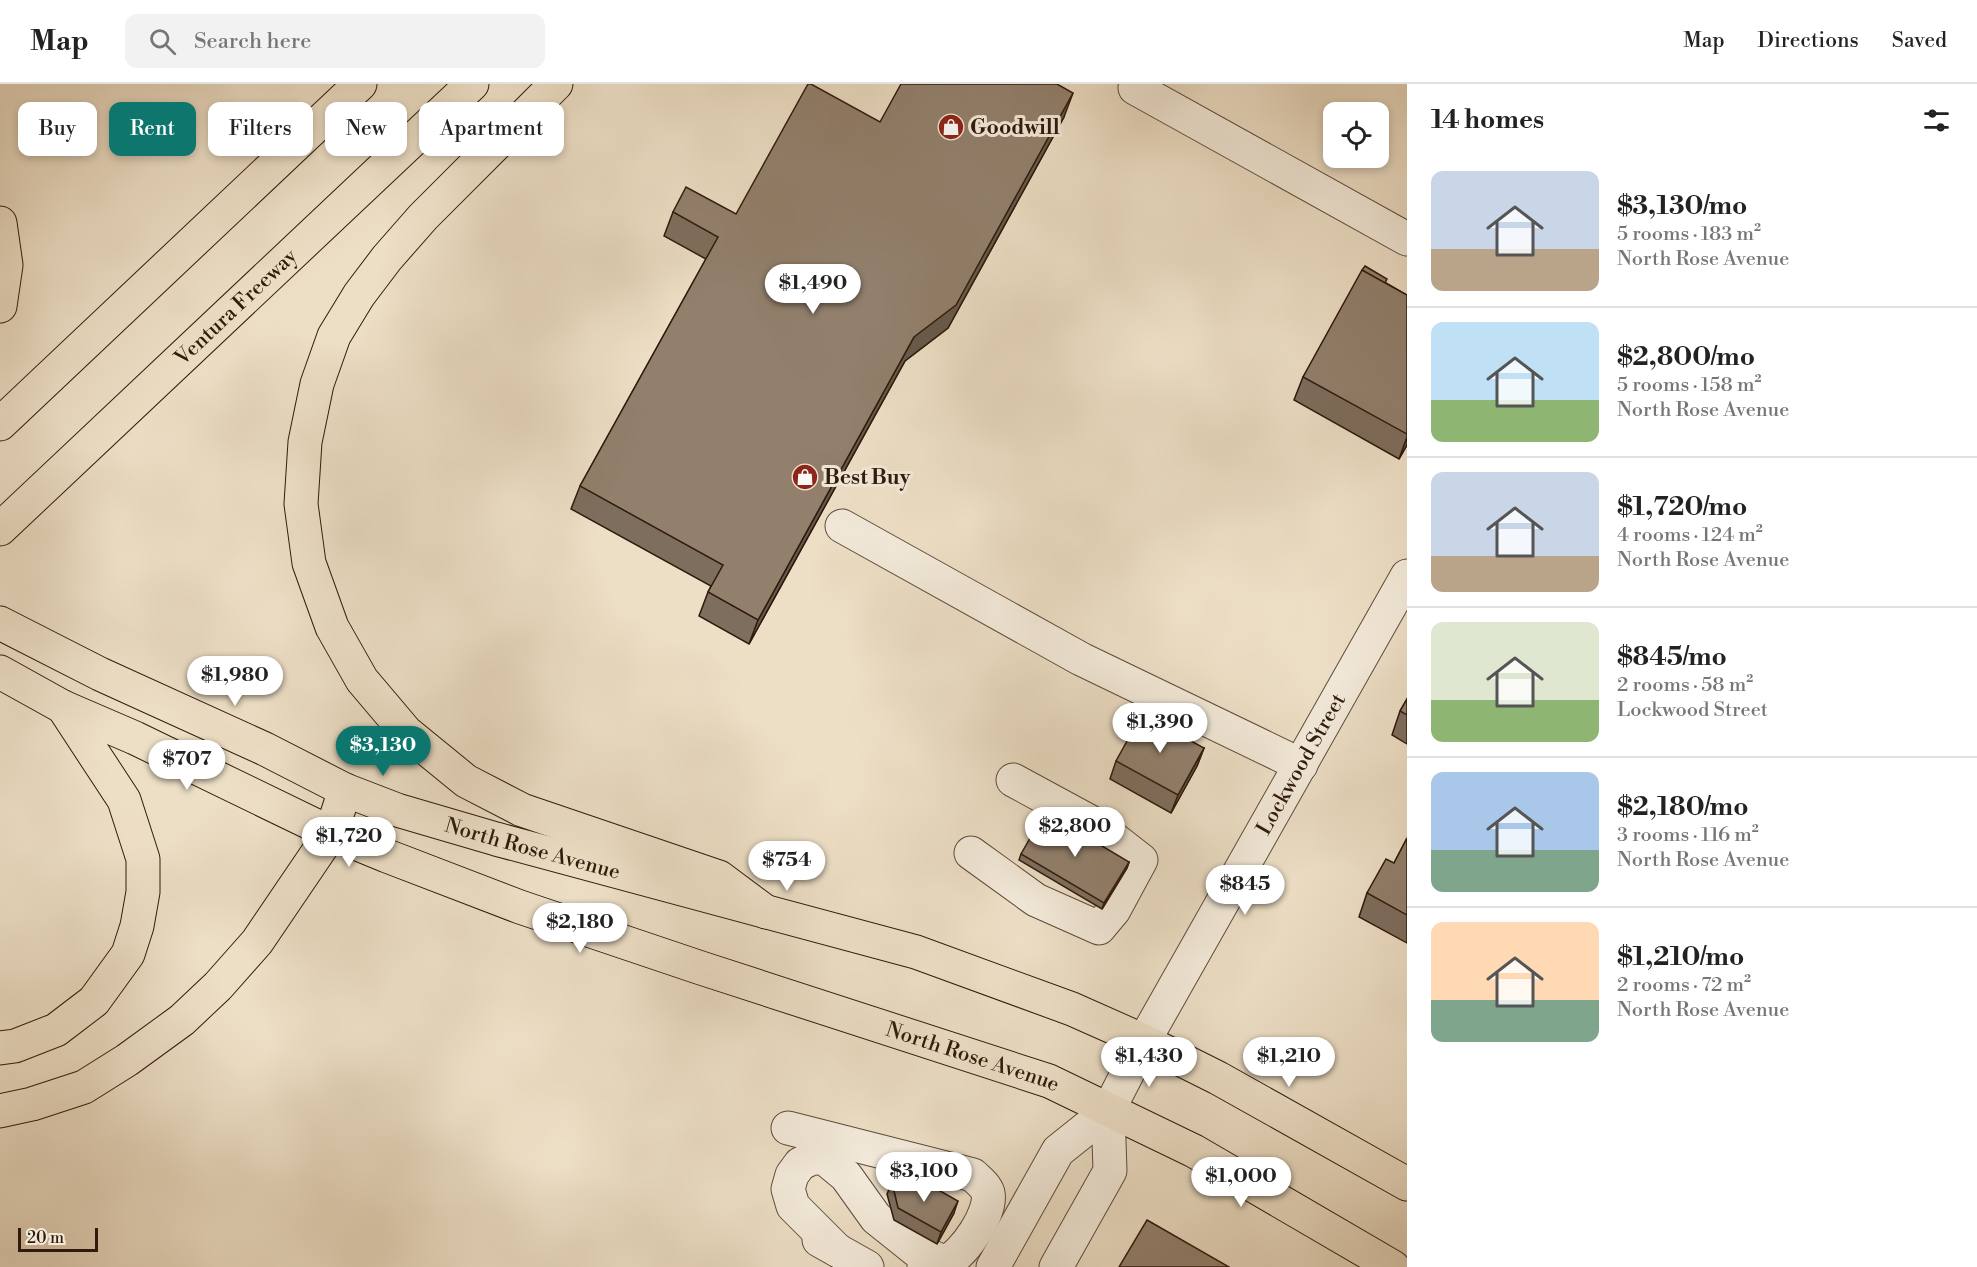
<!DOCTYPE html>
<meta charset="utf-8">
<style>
:root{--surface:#fff;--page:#f2f2f2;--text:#222;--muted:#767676;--line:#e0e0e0;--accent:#0f766e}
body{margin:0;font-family:"Libre Bodoni",serif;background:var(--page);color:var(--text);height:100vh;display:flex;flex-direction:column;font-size:22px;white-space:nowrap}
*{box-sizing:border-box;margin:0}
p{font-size:20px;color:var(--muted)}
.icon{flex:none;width:33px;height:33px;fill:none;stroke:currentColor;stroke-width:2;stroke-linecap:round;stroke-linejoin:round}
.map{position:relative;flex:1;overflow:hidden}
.panel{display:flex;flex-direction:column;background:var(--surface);width:570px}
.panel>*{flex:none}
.guide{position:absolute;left:18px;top:18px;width:570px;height:54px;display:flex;gap:12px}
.fabs{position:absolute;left:1323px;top:18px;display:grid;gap:12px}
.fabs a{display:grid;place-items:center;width:66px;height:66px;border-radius:12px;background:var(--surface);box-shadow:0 3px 9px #0003;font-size:30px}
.scale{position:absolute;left:18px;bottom:15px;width:80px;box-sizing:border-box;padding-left:6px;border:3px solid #2f1a0d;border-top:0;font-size:16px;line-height:21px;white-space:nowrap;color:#2f1a0d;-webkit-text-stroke:4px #f3eada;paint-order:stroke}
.price{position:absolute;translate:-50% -51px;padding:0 14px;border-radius:21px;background:#fff;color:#222;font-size:20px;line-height:39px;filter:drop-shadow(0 2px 3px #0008)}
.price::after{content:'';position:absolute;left:50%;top:36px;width:18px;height:14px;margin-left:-9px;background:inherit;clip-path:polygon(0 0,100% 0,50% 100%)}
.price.current{background:var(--accent);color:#fff}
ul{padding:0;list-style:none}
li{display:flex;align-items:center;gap:18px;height:150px;padding:0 24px}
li+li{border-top:2px solid var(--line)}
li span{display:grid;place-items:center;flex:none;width:168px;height:120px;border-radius:12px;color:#555}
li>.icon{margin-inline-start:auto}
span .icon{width:72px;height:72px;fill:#fffc;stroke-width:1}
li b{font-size:26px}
h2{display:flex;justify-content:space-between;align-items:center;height:72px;padding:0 24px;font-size:26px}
.tag{padding:0 21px;border-radius:12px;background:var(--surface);box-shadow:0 3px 9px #0003;font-size:21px;line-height:54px}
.tag.current{background:var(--accent);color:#fff}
header{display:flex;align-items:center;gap:36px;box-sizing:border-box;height:84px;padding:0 30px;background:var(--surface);border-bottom:2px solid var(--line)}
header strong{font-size:28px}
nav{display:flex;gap:33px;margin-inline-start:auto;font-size:21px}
.search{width:420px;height:54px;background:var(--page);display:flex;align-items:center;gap:15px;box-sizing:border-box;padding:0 21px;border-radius:12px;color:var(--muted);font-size:22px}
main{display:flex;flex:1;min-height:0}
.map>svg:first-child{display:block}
</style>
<header>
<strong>Map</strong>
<div class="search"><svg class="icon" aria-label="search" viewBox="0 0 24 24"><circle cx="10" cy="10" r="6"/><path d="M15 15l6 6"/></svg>Search here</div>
<nav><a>Map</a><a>Directions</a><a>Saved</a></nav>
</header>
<main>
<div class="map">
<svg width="1407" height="1183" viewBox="0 0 1407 1183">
<rect width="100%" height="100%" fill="#eddfc6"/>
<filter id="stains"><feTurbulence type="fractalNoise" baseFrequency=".00333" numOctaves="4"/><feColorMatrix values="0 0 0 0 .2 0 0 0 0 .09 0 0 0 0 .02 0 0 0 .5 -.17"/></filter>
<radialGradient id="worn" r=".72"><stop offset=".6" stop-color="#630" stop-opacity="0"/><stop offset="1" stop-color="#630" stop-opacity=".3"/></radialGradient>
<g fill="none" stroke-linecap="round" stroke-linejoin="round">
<g stroke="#5e4b3b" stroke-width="35">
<g id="minor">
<path d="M 1135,4 L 1407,155"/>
<path d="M 842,442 L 1081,575 L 1301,681"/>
<path d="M 971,769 L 1036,816 L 1099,844 L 1114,826 L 1141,776 L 1096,741 L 1013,696"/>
<path d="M 788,1044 L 973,1091 C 978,1096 986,1102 988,1109 C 992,1129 964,1170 946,1178 C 940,1181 930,1181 924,1183"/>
<path d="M 819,1156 L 867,1183"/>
<path d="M 837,1166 L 793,1122 L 788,1105 L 792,1091 L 800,1080 L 810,1075 L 823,1073 L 846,1092 L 876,1134 L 916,1166 L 946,1179"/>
<path id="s1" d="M 993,1183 L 1058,1067 L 1108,1027 L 1144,957 L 1407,492"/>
<path d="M 1056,1183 L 1110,1087 L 1108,1027"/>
</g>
</g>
<g stroke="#2f1a0d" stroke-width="35">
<g id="major">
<path id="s2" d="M 0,539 L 100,590 L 265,665 L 345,706 L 397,726 L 496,755 L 916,868 L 1072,925 L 1144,957 L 1218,994 L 1407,1100"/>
<path id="s3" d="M 0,588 L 63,623 L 135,654 L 331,749 L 387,772 L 520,823 L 701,884 L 1049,997 L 1194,1067 L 1393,1183"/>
</g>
</g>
<g stroke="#2f1a0d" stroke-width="35">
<g id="highway">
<path d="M 556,0 L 423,133 L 387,174 L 359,211 L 334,252 L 317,300 L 305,358 L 301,420 L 309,479 L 332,543 L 362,596 L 406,648 L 466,697 L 522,726 L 719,793 L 766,828"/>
<path d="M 0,139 L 6,181 L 0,222"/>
<path d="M 0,340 L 360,0"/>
<path id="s4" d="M 0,445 L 472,0"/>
<path d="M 0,964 L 15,962 L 56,946 L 94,917 L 128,870 L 137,842 L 143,808 L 143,775 L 124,716 L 63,623"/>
<path d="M 0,1027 L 32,1020 L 84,1003 L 127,976 L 182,936 L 218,902 L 257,858 L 331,749 L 345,706"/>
</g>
</g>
<use href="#minor" stroke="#f3eada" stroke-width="33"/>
<use href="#major" stroke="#eddfc6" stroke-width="33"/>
<use href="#highway" stroke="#eddfc6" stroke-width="33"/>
</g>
<path fill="#7e6e5e" stroke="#2f1a0d" stroke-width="1.5" d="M 1064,33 L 948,244 L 905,277 L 749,560 L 699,532 L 708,508 L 711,502 L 571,425 L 580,402 L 706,175 L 664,152 L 673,128 L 736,130 L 880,38 Z
M 1386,199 L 1407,211 L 1407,361 L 1399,375 L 1294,316 L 1303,293 Z
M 1407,615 L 1407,660 L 1392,651 L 1400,627 Z
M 1204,664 L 1197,682 L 1171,729 L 1110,695 L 1116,677 Z
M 1407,754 L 1407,859 L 1359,833 L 1367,809 L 1394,779 Z
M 1021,770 L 1129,778 L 1127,784 L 1102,825 L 1019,776 Z
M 892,1098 L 954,1129 L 937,1160 L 894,1136 L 887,1110 Z"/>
<path fill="#665a4c" stroke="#2f1a0d" stroke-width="1.5" d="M 1073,9 L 1064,33 L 948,244 L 905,277 L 749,560 L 758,536 L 914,253 Z
M 1407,353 L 1407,361 L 1399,375 Z
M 1204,664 L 1197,682 L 1171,729 L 1178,711 Z
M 1129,778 L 1127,784 L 1102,825 L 1104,819 Z
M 958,1117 L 954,1129 L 937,1160 L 941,1148 Z"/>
<path fill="#92806d" stroke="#2f1a0d" stroke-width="1.5" d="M 808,0 L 811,0 L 880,38 L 901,0 L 1057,0 L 1073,9 L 956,221 L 914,253 L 758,536 L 708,508 L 723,481 L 580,402 L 718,153 L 673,128 L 686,103 L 736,130 Z
M 1365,182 L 1387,195 L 1385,199 L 1362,186 Z
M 1362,186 L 1407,211 L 1407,350 L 1303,293 Z
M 1407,615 L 1407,631 L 1400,627 Z
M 1142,630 L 1204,664 L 1178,711 L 1116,677 Z
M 1045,728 L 1129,778 L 1104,819 L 1021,770 Z
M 1407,754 L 1407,831 L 1367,809 L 1386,775 L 1394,779 Z
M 895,1091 L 917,1104 L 921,1096 L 958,1117 L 941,1148 L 898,1124 L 892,1098 Z
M 1147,1136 L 1229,1183 L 1119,1183 Z"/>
<defs>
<g id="shop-disc" transform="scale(1.35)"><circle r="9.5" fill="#8f2418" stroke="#f3eada"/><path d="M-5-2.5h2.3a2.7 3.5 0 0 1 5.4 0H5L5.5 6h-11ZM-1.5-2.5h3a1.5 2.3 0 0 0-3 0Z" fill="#fff"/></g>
</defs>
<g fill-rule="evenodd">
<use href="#shop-disc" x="951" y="43"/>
<use href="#shop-disc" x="805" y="393"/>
</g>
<g text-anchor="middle" stroke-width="6" stroke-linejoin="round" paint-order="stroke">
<g font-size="21" font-weight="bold" fill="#2f1a0d" stroke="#f3eada" text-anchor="start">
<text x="970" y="50">Goodwill</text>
<text x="824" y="400">Best Buy</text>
</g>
<g font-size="21" fill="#2f1a0d" stroke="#f3eada">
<text dy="7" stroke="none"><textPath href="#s4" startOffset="324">Ventura Freeway</textPath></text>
<text dy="7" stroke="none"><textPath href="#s1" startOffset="594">Lockwood Street</textPath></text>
<text dy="7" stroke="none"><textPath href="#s2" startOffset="580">North Rose Avenue</textPath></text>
<text dy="7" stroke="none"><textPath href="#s3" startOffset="1048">North Rose Avenue</textPath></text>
</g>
</g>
<rect width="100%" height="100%" filter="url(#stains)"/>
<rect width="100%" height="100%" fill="url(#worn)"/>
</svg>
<div class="fabs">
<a><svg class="icon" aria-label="locate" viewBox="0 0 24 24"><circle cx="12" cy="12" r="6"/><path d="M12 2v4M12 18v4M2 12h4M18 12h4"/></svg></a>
</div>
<div class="scale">20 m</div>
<b class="price" style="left:813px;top:231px">$1,490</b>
<b class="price" style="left:235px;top:623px">$1,980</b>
<b class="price" style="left:1160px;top:670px">$1,390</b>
<b class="price current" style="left:383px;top:693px">$3,130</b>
<b class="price" style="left:187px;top:707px">$707</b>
<b class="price" style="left:1075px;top:774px">$2,800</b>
<b class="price" style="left:349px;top:784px">$1,720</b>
<b class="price" style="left:787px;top:808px">$754</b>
<b class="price" style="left:1245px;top:832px">$845</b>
<b class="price" style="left:580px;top:870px">$2,180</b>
<b class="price" style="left:1149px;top:1004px">$1,430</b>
<b class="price" style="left:1289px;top:1004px">$1,210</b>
<b class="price" style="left:924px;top:1119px">$3,100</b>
<b class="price" style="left:1241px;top:1124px">$1,000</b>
<div class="guide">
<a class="tag">Buy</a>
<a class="tag current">Rent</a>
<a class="tag">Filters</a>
<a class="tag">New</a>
<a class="tag">Apartment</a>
</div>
</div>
<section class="panel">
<h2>14 homes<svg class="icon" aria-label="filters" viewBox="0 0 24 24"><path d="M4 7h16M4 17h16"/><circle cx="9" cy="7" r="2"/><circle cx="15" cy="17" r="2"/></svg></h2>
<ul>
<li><span style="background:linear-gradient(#c9d6e8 65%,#b9a48a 0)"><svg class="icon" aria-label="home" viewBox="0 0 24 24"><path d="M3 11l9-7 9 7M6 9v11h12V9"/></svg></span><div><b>$3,130/mo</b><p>5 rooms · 183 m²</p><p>North Rose Avenue</p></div></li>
<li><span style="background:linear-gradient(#bfe0f5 65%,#8fb573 0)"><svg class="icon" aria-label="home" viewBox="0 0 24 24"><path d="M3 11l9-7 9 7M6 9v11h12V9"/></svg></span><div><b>$2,800/mo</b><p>5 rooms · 158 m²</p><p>North Rose Avenue</p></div></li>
<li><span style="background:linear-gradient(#c9d6e8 70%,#b9a48a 0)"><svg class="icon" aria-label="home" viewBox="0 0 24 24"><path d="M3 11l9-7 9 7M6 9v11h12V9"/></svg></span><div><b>$1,720/mo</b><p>4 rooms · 124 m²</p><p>North Rose Avenue</p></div></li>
<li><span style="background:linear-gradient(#dfe7d0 65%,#8fb573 0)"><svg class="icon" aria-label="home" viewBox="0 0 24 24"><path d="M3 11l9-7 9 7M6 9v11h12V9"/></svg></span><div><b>$845/mo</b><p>2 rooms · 58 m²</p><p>Lockwood Street</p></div></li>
<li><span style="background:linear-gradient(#a9c7e8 65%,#7fa58c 0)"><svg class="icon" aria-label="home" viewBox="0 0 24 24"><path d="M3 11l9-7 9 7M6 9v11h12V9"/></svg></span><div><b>$2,180/mo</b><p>3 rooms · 116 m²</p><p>North Rose Avenue</p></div></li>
<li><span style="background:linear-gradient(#ffd9b3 65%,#7fa58c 0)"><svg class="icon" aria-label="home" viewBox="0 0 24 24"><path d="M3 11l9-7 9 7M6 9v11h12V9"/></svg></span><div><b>$1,210/mo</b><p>2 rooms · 72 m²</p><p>North Rose Avenue</p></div></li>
</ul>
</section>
</main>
